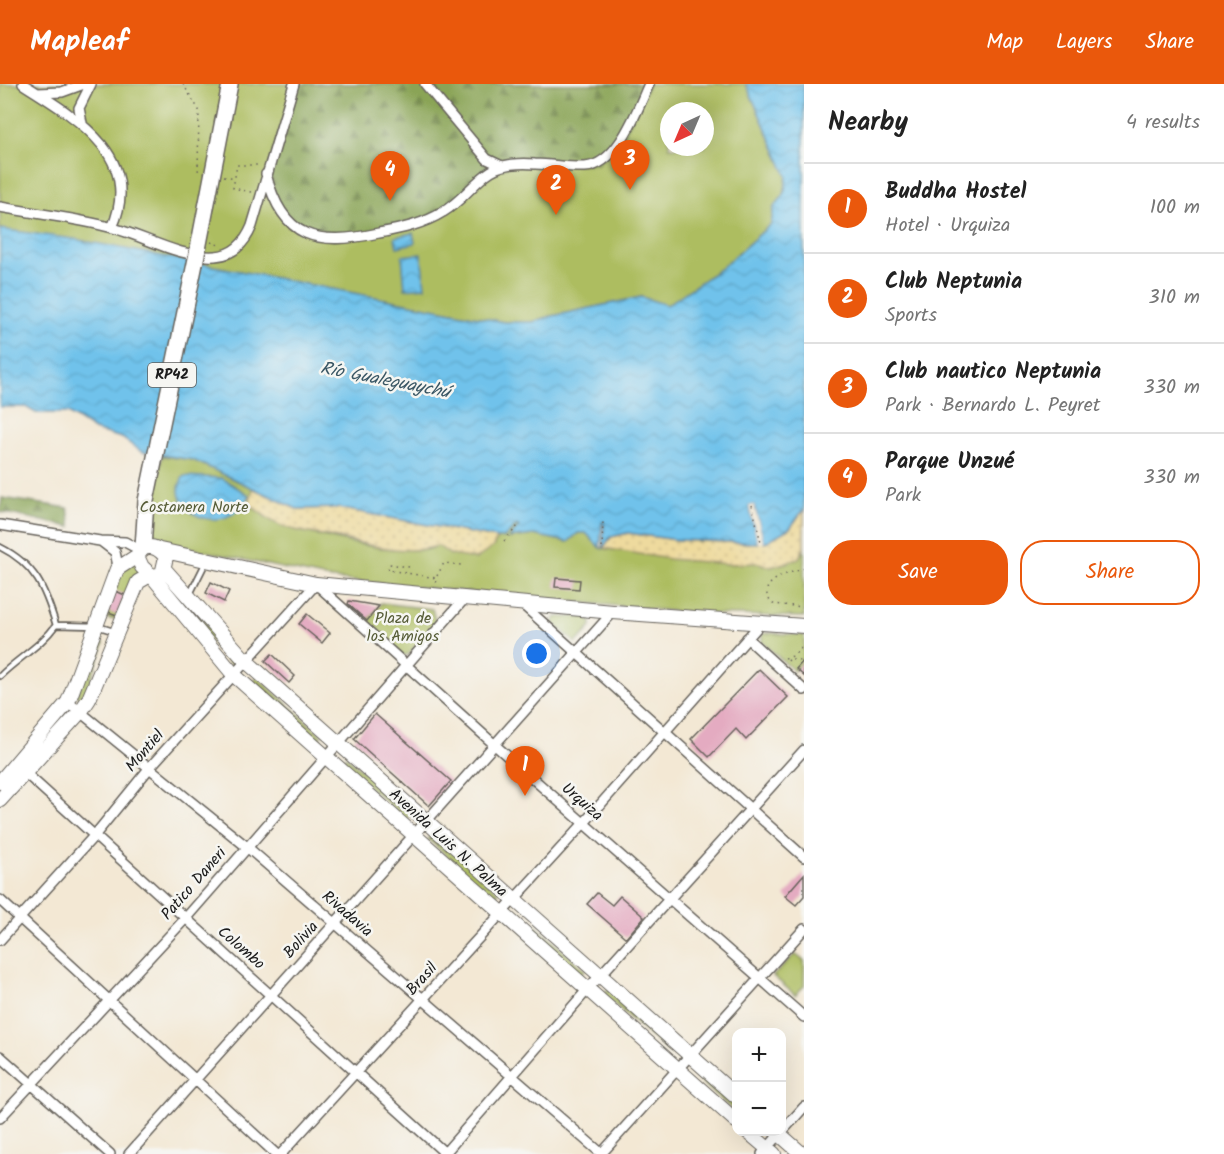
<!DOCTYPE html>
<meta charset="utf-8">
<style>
:root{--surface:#fff;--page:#f6f6f6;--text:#222;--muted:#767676;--line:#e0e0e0;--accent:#ea580c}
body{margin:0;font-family:Kalam,sans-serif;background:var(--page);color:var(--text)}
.controls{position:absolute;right:18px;bottom:18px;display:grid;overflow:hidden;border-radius:12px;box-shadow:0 6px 24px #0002}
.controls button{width:54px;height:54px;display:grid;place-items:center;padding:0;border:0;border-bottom:2px solid var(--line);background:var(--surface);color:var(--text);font:30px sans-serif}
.compass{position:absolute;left:660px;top:18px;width:54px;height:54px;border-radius:50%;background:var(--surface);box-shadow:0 6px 24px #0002;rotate:224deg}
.you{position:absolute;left:537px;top:570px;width:21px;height:21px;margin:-15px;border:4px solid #fff;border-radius:50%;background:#1a73e8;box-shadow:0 0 0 9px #1a73e833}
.badge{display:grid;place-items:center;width:39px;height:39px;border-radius:50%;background:var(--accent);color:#fff;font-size:20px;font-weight:700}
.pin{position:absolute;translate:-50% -50px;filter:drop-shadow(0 2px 3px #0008)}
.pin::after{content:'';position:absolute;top:32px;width:21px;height:18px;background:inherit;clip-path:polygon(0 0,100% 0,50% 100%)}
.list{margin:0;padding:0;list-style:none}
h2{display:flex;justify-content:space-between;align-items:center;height:78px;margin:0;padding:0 24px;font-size:26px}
h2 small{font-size:20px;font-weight:400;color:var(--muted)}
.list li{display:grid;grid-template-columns:39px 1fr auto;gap:18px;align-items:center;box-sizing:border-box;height:90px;padding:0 24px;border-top:2px solid var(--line)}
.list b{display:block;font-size:22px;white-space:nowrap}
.list p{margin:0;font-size:20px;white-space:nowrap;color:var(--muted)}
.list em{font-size:20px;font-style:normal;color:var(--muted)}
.actions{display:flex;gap:12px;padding:18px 24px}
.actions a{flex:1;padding:14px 0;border:2px solid var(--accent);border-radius:24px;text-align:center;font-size:21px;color:var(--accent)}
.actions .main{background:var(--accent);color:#fff}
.map{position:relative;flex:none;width:804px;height:1070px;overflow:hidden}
header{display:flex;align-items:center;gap:36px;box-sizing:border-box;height:84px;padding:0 30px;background:var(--accent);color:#fff}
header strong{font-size:28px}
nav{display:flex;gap:33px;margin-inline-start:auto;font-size:21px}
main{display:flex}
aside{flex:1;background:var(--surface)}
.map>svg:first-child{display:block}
</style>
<header>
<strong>Mapleaf</strong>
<nav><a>Map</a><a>Layers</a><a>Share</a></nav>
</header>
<main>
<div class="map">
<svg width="804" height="1070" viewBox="0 0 804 1070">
<defs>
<pattern id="forest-firs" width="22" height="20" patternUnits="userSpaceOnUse" patternTransform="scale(1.5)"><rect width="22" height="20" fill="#8aa456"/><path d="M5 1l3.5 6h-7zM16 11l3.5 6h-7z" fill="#708546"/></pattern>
<pattern id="sand-dots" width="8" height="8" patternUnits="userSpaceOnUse" patternTransform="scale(1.5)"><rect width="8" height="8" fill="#eeda9e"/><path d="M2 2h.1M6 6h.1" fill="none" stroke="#ccba88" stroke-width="1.8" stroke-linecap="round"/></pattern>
<pattern id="water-waves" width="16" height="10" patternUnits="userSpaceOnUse" patternTransform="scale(1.5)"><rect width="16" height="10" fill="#6fc2eb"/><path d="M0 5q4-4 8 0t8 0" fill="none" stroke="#60a6c9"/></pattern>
</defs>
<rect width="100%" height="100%" fill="#f6f6f2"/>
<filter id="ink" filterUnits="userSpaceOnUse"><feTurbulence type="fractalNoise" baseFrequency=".0167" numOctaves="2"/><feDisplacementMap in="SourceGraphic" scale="12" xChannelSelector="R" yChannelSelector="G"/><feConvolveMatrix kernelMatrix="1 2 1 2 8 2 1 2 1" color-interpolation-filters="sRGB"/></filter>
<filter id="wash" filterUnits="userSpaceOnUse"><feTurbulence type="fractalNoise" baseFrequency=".008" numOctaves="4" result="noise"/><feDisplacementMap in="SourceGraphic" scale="24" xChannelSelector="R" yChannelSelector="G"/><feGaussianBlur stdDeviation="1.35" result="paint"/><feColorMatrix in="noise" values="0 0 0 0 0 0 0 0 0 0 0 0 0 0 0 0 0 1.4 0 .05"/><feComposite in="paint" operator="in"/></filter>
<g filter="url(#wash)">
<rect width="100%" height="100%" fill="#f3e8d4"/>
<!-- green -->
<path fill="#adbd60" stroke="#646c3e" stroke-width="1.5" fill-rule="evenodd" d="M0,0h746l41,92 -3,19 -10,12 -3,17 -50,44 -54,37 -26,-8 -93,20 -15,5h-29l-338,-65 -166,-28zM669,27h36v36h-36z
M162,372l31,4 60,28 -4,17 35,22 68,16 29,5 45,2 13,-4 12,9 42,-8 4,-9h7l13,-13 2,2 -9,11 24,-3 34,7 10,-9h8l14,15 128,16 31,-1 12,4 27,-8 6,-10v68l-101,-3 -371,-35 -173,-38 -9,-13z
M135,477l7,12 -11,7 -15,39h-7l-5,-5 15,-42z
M168,493l70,84 -6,5 -70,-84z
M381,519l51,6 4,14 -28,32h-6l-36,-33z
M556,533h30l5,5v5l-15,16 -23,-20z
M765,549l39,2v25l-10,11 -32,-29v-7z
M97,557l7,2 -20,56 -8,-3z
M257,593l65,58 -5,6 -65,-58z
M346,672l65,58 -5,6 -65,-58z
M433,750l66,58 -6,5 -65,-58z
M520,828l65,58 -5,6 -65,-58z
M795,870l9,7v25l-9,9 -22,-19z
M608,905l65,58 -5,5 -65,-58z
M700,986l36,33v10l-42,-38z"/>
<!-- forest -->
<path fill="url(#forest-firs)" stroke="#536039" stroke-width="1.5" d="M294,0h355l-24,49 -27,31h-82l-26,7 -21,22 -56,32 -80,15 -46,-18 -21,-48z
M2,414l66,10 3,19 -71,-15z"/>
<!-- sand -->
<path fill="url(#sand-dots)" stroke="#857b5d" stroke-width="1.5" d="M253,404l44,21 41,-1 159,30 -4,9 -17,12 -25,-4 -13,-9c-33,10 -67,-1 -100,-8 -17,-4 -37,-5 -54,-11 -13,-4 -24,-15 -35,-23z
M754,421l9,37 27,-14 14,-19v40l-6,10 -27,8 -12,-4 -31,1 -59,-5 -66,-11 8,-11 17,-4 49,7 72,3z"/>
<!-- water -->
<path fill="url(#water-waves)" stroke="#466f84" stroke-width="1.5" d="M746,0h58v425l-14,19 -26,15 -10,-38 -5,1 9,37 -81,-3 -49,-7 -17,4 -8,11 1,-26h-2l-2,26 -14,-15h-8l-10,9 -34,-7 -25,3 10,-11 -2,-2 -13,13h-7l-159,-30 -41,1 -104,-49 -51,-8 -20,-14 -28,-8 -26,-17h-32l-10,-6h-26v-178l74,10 430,83h29l15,-5 93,-20 26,8 54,-37 50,-44 3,-17 10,-12 3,-19z
M413,149l2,10 -18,4 -2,-10z
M421,170l4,33 -20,2 -3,-33z
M184,392l38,2 27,17c-24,49 -88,14 -65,-19z"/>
<!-- pier -->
<path fill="#f3e8d4" d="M754,421l10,38h-6l-9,-37z"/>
<g id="blocks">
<!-- building -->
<path fill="#e4abc1" d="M556,494l24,2 -1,9 -24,-2z
M211,498l18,9 -5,11 -18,-9z
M113,506l12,5 -8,20 -12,-4z
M349,517l30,5 -12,15 -19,-17z
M307,530l23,19 -8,10 -23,-19z
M272,570l23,22 -6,7 -24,-22z
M804,576v16l-8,-7z
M759,585l29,28 -42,43 -10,-11 -27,28 -18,-18z
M375,630l76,67 -22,25 -75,-67z
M804,790v22l-8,9 -11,-9z
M597,809l15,12 8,-9 24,21 -18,21 -39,-34z"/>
</g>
</g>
<g filter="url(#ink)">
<use href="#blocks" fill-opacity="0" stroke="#67635c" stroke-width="1.5"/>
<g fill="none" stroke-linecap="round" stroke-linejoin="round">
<defs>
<path id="lane" d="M0,463c36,18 45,42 56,78 -15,21 -38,33 -56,51
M190,510l16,-32
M56,541l41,1 19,6"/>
<path id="street" d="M23,0c52,33 121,72 89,144
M425,0l62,75 15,7
M38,9l24,-1 22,-8
M82,39l-3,-15 12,-24
M266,90c17,66 51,72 113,59 22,-4 45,-9 64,-21 19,-11 32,-31 48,-41 13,-8 30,-8 44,-7 17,0 34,4 50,3 33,-2 52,-57 64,-83
M0,123c37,7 77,11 113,21 34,9 66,30 102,28 19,-1 30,-13 37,-30l42,-142
M0,441l100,16 25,1 15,8
M102,458l13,10 3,14
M522,520l282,253
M747,554l57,52
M68,618l179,145 355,307
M21,685l425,385
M0,816l276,254
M0,856l94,-104 57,-70 165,-182 180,162 308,271
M0,972l110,98
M0,1034l185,-199 280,-321
M129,1070l484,-542
M281,1070l303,-331 177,-200
M444,1070l144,-165 216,-239
M601,1070l203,-225
M762,1070l42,-47"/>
<path id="secondary" d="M160,466l156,34 297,28 191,14
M165,486l81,91 490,435
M152,492l10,-2 4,-17c-7,-8 -12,-12 -23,-9l-6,8 5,11 10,9 82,99 502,446
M0,698l68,-80 49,-133 20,-13
M0,716l81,-89 8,-12 49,-117 12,-7
M748,1048l26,22
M777,1048l25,22"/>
<path id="primary" d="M198,165l32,-165
M143,464l3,-47"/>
</defs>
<!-- lane casing -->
<use href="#lane" stroke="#67635c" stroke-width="8"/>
<!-- street casing -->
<use href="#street" stroke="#67635c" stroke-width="12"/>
<!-- secondary casing -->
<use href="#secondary" stroke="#67635c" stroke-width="16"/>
<!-- primary casing -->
<use href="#primary" stroke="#67635c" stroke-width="18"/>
<!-- path -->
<path stroke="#67635c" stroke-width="1.5" stroke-dasharray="1.5 4.5" stroke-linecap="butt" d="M183,0l16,26 -1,60 4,1
M224,92l11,2
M251,108l-18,-4 4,-23h23
M211,158l8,3
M752,421l9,38
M504,457l14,-15
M602,464l1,-27
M409,483l-20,-3 -1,6 48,8 -1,7
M804,485c-15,3 -52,14 -31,35l31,3
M437,492l7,-13 17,2
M785,574l8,-2 11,-11
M788,577l2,-3 12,4"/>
<!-- lane -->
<use href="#lane" stroke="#fff" stroke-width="4.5"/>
<!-- street -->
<use href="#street" stroke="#fff" stroke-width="9"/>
<!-- secondary -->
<use href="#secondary" stroke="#fff" stroke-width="14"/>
<!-- primary -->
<use href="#primary" stroke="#fff" stroke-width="15"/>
<defs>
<path id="primary-bridge" d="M146,417l52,-252"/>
</defs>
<!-- primary-bridge casing -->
<use href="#primary-bridge" stroke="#67635c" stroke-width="18" stroke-linecap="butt"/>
<!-- primary-bridge -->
<use href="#primary-bridge" stroke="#fff" stroke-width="15"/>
</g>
</g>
<g text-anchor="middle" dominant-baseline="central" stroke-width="5" stroke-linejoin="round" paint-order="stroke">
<!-- shield labels -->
<rect fill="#f6f6f2" stroke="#5d5d5c" stroke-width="1.5" x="148" y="279" width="48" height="24" rx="4.5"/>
<g font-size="15" font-weight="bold" fill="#1c1c1c">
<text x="172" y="291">RP42</text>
</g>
<!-- park labels -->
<g font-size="16" fill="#565c37" stroke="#f6f6f2">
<text x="194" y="423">Costanera Norte</text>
<text x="403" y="534">Plaza de<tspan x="403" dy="18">los Amigos</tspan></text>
</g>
<!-- street labels -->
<g font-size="16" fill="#1c1c1c" stroke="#f6f6f2">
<text transform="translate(145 667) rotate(-49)">Montiel</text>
<text transform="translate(582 718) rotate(41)">Urquiza</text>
<text transform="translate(448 759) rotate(42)">Avenida Luis N. Palma</text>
<text transform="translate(194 800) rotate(-49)">Patico Daneri</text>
<text transform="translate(347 830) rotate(41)">Rivadavia</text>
<text transform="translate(301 856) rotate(-48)">Bolivia</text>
<text transform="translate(241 864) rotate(41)">Colombo</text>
<text transform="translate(422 895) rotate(-48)">Brasil</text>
</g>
<!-- water labels -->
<g font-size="18" font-style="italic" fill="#395664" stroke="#f6f6f2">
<text transform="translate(385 297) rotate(11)">Río Gualeguaychú</text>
</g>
</g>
</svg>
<div class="controls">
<button>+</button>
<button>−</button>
</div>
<svg class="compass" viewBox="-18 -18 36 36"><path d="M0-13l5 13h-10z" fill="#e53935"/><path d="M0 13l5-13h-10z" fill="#767676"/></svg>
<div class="you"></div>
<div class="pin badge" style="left:525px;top:712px">1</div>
<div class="pin badge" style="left:556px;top:131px">2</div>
<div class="pin badge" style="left:630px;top:106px">3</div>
<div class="pin badge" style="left:390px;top:117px">4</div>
</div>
<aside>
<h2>Nearby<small>4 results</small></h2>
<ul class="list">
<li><span class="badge">1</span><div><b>Buddha Hostel</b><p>Hotel · Urquiza</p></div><em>100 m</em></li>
<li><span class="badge">2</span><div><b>Club Neptunia</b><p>Sports</p></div><em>310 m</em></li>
<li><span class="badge">3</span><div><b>Club nautico Neptunia</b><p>Park · Bernardo L. Peyret</p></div><em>330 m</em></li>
<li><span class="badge">4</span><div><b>Parque Unzué</b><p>Park</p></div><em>330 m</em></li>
</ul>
<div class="actions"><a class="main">Save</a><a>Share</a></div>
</aside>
</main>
